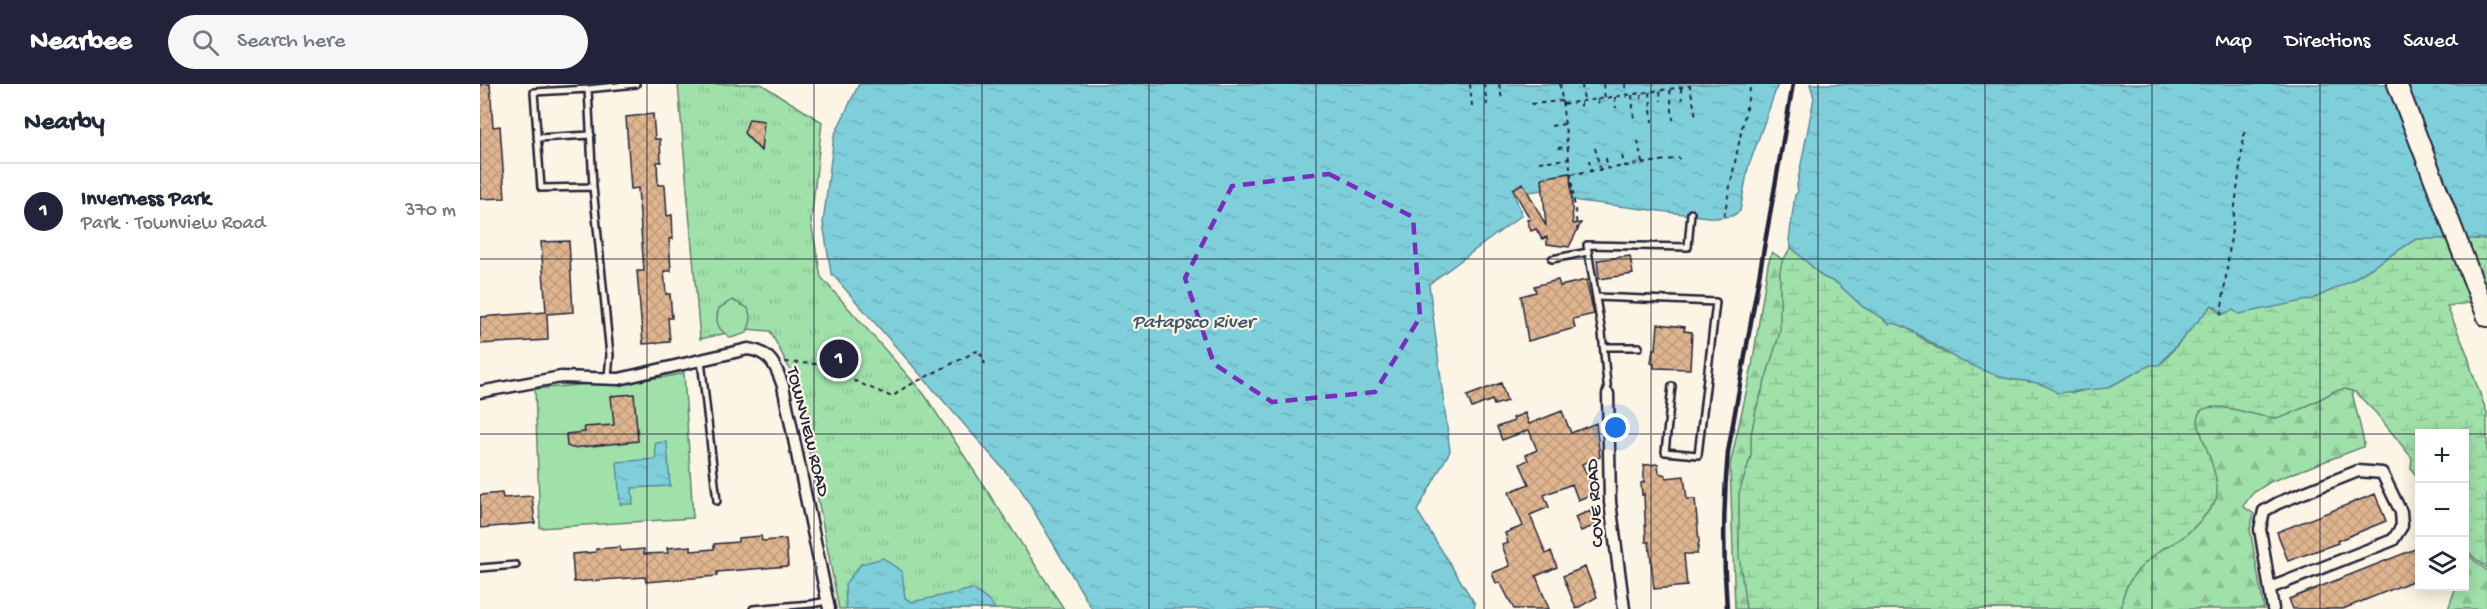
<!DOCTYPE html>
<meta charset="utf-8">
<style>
:root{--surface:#fff;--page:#f6f6f7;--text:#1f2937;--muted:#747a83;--line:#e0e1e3;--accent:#22223b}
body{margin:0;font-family:"Gochi Hand",sans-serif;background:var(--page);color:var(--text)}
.controls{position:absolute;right:18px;bottom:18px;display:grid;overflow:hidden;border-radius:0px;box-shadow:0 3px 15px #0003}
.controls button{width:54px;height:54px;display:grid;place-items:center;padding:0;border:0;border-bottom:2px solid var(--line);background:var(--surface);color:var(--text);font:30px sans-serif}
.you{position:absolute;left:1136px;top:344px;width:21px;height:21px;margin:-15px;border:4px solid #fff;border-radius:50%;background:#1a73e8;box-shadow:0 0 0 9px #1a73e833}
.badge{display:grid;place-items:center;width:39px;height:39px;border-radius:50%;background:var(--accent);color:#fff;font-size:20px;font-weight:700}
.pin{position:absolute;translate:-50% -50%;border:3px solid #fff;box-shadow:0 2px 6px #0006}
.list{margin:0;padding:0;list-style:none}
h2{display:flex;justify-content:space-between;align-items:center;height:78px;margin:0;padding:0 24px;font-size:26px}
h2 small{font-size:20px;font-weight:400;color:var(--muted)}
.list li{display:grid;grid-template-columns:39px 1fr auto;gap:18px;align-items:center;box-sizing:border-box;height:96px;padding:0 24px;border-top:2px solid var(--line)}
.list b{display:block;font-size:22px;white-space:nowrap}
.list p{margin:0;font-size:20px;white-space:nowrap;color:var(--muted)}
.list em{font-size:20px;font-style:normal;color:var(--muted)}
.icon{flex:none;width:33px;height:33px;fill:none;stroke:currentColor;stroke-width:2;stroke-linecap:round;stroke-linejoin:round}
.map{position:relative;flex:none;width:2007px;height:525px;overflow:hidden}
header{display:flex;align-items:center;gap:36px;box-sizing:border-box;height:84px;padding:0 30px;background:var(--accent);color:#fff}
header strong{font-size:28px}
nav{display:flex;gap:33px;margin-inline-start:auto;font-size:21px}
.search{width:420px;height:54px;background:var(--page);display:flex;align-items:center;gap:15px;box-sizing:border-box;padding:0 21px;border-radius:33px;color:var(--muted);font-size:22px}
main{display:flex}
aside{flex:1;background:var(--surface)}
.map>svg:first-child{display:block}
</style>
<header>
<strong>Nearbee</strong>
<div class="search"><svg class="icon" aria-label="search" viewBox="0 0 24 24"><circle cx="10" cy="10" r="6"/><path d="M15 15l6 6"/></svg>Search here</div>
<nav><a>Map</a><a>Directions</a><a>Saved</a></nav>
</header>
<main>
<aside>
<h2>Nearby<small></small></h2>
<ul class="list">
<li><span class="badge">1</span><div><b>Inverness Park</b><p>Park · Townview Road</p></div><em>370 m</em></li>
</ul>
</aside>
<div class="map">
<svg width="2007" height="525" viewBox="0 0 2007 525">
<defs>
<pattern id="grass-tufts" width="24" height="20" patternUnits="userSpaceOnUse" patternTransform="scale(1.5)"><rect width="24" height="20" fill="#a0e1aa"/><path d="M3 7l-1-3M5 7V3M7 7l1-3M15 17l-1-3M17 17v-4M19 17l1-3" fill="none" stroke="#8ac193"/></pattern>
<pattern id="forest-firs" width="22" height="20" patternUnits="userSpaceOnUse" patternTransform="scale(1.5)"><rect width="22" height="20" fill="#a0e1aa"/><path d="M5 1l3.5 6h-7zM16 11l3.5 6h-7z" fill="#8ac193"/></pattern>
<pattern id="wetland-marsh" width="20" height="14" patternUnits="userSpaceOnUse" patternTransform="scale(1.5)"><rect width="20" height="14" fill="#a0e1aa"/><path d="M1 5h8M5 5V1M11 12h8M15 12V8" fill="none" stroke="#8ac193"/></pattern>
<pattern id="water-ripples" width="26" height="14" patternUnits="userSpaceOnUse" patternTransform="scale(1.5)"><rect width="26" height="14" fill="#7fcfda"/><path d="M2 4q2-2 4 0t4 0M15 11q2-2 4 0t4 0" fill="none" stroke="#6db1bc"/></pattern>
<pattern id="building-cross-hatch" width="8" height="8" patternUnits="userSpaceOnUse" patternTransform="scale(1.5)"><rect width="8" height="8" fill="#deb58f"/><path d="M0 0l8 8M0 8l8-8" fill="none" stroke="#be9b7c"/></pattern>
</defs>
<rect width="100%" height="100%" fill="#fcf5e5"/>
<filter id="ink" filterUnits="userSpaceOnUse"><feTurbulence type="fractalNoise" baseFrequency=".0167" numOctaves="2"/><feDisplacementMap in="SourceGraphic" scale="12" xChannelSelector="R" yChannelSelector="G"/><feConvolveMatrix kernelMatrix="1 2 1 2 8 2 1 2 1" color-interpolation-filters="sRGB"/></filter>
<g filter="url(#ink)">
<!-- grass -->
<path fill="url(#grass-tufts)" stroke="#618272" stroke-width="1.5" d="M198,0h83l61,38 -11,100 10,55 103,117 140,215h-225l-44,-230 -25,-48 -25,-2 -45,10z"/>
<!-- forest -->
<path fill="url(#forest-firs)" stroke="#618272" stroke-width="1.5" d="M1292,168l170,119 388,-70 34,141 -1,5 -93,35 -17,11 -10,13 11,8 -4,15 14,80h-529l-5,-144 22,-99 16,-102z
M1985,468l22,19v38h-39l8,-22 8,-1z"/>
<!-- wetland -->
<path fill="url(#wetland-marsh)" stroke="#618272" stroke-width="1.5" d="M1955,154l52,1v61l-40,6 21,50 4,16 15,41v155l-22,-18 -1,-116h-44l-1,47 -8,-13 1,-10 -36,-45 -21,-21 -10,-3 -10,2c-11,6 -47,26 -57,27 -21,1 -57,-18 -76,-8 -17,9 27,68 12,93 -8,13 -20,25 -31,34 -7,6 -16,8 -23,14 -19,13 -40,35 -38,58h-376l-7,-54v-62l12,-37v-21l5,-25 24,-78v-61l2,-9 9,-15 32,30 14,6 26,24 20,11 2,4 11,1 9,4 38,25 62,26 33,5 35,10 26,-6 8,1 43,-23 13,-3 49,-58 9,11 12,-5 6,4 110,-32 67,-43z"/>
<!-- garden -->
<path fill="#a0e1aa" stroke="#618272" stroke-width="1.5" d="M252,216l16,8 3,12 -4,13 -16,5c-13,-9 -17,-15 -12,-30z
M204,289l9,145 -153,10 -5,-139 131,-12z"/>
<!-- water -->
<path fill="url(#water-ripples)" stroke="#5a8a9a" stroke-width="1.5" d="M379,0h919l-30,84 -8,43 -8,5 -16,2 -137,-17 -36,-11 -29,4 8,21 -93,69 21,167 -33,60 58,93 -1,5h-382l-72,-121 -189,-215 -8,-50 11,-87z
M1330,0h677v155h-71l-67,43 -36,17 -74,15 -6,-4 -12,5 -5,-8 -4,-2 -53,60h-9l-43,23 -50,5c-15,-13 -34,-11 -52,-15 -16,-4 -30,-12 -44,-17 -16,-7 -58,-42 -72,-37l-6,-6 -20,-11 -26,-24 -14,-6 -32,-30 -2,-7 6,-45 3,-3 -1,-7 17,-87z
M187,358l3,44 -38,2 1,16h-13l-3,-42 39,-3 -1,-16z
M403,474l19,14 3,26 7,4 61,-13 18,14 4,6h-149l-1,-25 16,-20z"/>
<!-- building -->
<path fill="url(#building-cross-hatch)" stroke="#22223b" stroke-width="1.5" d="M0,0h10l3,43 7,-1 5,72 -25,1z
M173,30l2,25h5l1,23h-4l1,23h7l2,31 5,-1 1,24h-4l2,32h-7l2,23h4l2,24h-4l2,24 -27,2 -6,-73h7l-6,-83 -7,1 -5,-72z
M269,35l15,2 -3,30 -17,-18z
M1090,89l3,51 8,-1 -12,24 -22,-3v-7l-5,2 -6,-10 -5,2 -4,-11 3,-1 -17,-30 10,-6 23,43 -4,-48z
M89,157l4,71 -26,2 1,26 -68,4v-27l66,-5 -5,-70z
M1150,172l3,18 -34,5 -2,-19z
M1078,196l2,6 26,-6 8,34 -21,5 2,9 -47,13 -7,-45 15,-4 -2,-6z
M1178,240l27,3 -1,4 8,1 -2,37 -36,-1v-4l-3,-1 2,-14h3z
M1021,299l6,18 -13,4 -2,-5 -20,8 -5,-12z
M154,310l4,47 -66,7 -5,-2 -1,-12 19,-2 -1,-5 30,-2 -3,-29z
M1082,327l9,22 25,-10 4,34 -18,7 13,29 -17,7 -6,-16 -28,11 5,12 -19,8 16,39 5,-3 6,16 -21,9 13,33h-35l-14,-27 -4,1 -4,-10 18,-7 -8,-21 6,-2 -3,-10 18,-7 -14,-34 20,-8 -9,-20 8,-4 -2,-5 11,-5 -8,-20 -27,10 -5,-13 17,-6 -1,-3 12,-5 4,11z
M1178,380l1,9 7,2v3l18,-2 3,23h8l4,42 -2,13h-13l3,32 -33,3 -5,-47h-3l-2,-48 -2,1 -1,-12 3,-1v-17z
M22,409l1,5 29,-2 3,27 -55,5v-33z
M1895,410l11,27 -49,20 1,2 -50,18 -11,-29z
M1110,427l6,14 -15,6 -6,-14z
M281,452l1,5 24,-2 2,27 -71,6v4l-71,6 -1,-5 -71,5 -2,-28 24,-2v-3l24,-2v4l24,-2v5l24,-1 -1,-5 24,-2v5l23,-2v-5l24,-2v-4z
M1940,463v31l-77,31h-50l-4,-10z
M1105,483l12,30 -21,12 -13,-33z"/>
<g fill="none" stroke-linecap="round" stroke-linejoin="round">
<defs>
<path id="service" d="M108,5l-54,3 7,96 52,-1
M57,54l54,-3
M1072,175l36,-7
M1117,213l119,5 -18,153 -33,-3 7,-66
M1124,263h35
M221,276l16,141
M128,293l2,-22 -17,-168 -5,-98 48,-5
M1128,310l-6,-61 -15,-88 101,2 3,-34
M0,484l36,-3
M273,525l58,-5 16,-3"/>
<path id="minor" d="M0,308l81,-15 58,2 129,-30c23,3 28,17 35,37l46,223
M1128,310l2,108 14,107
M1790,504l123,-48 9,-14 -1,-14 -19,-39 -24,-2 -80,32 -14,8 -4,18 13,80"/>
<path id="primary" d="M1917,0l90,233"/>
</defs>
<!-- service casing -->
<use href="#service" stroke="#22223b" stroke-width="10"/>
<!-- minor casing -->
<use href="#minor" stroke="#22223b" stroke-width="15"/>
<!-- primary casing -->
<use href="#primary" stroke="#22223b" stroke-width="22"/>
<!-- path -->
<path stroke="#22223b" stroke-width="2" stroke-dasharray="4.5 4.5" stroke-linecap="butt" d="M990,0l2,22
M1004,0l3,21
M1019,0l3,15
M1080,0l18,151
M1123,0l2,14
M1145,0l2,15
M1102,1l2,16
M1201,4l1,12
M1190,6l3,30
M1180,7l1,10
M1170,8l2,30
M1152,11l2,24
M1161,11l1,9
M1135,13l1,11
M1118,15l1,9
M1101,18v8
M1051,20l31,-3
M1083,20l127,-18 6,31
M1071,42l14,-2
M1158,57l4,22
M1078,64l10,-1
M1115,64l5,21
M1142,72l3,10
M1126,74l1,10
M1109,76l2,11
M1059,78l29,-3
M1091,90l109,-16
M1244,132l27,-132
M1741,231l24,-187
M305,278l30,2 77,33 12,-9 75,-38 6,14"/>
<!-- service -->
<use href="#service" stroke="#fcf5e5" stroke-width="5"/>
<!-- minor -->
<use href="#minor" stroke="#fcf5e5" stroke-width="10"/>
<!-- primary -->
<use href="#primary" stroke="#fcf5e5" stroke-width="18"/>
<!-- rail -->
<path stroke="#22223b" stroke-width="4.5" d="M1247,525c-4,-53 -4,-104 1,-157l65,-368"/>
</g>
</g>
<!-- marked area -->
<path fill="none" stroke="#7b2cbf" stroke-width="4.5" stroke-dasharray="12 8" stroke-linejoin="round" d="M849,90l84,43 7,100 -45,75 -103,10 -58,-38 -29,-86 47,-92z"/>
<!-- grid -->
<path fill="none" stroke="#22223b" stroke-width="1.5" stroke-opacity="0.55" d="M167,0v525M334,0v525M502,0v525M669,0v525M836,0v525M1004,0v525M1171,0v525M1338,0v525M1505,0v525M1672,0v525M1840,0v525M0,175h2007M0,350h1940M1984,350h23"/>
<g text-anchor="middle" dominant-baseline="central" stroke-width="4.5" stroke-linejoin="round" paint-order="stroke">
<!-- street labels -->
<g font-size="18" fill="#22223b" stroke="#fcf5e5">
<text transform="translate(327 348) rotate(76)">TOWNVIEW ROAD</text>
<text transform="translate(1116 419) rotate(-94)">COVE ROAD</text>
</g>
<!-- water labels -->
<g font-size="20" font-style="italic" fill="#3e566b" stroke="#fcf5e5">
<text x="713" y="239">Patapsco River</text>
</g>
</g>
</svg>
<div class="controls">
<button>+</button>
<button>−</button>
<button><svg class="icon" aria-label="layers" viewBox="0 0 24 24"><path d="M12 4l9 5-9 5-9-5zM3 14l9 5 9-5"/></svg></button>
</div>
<div class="you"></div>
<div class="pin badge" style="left:359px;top:275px">1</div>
</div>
</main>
